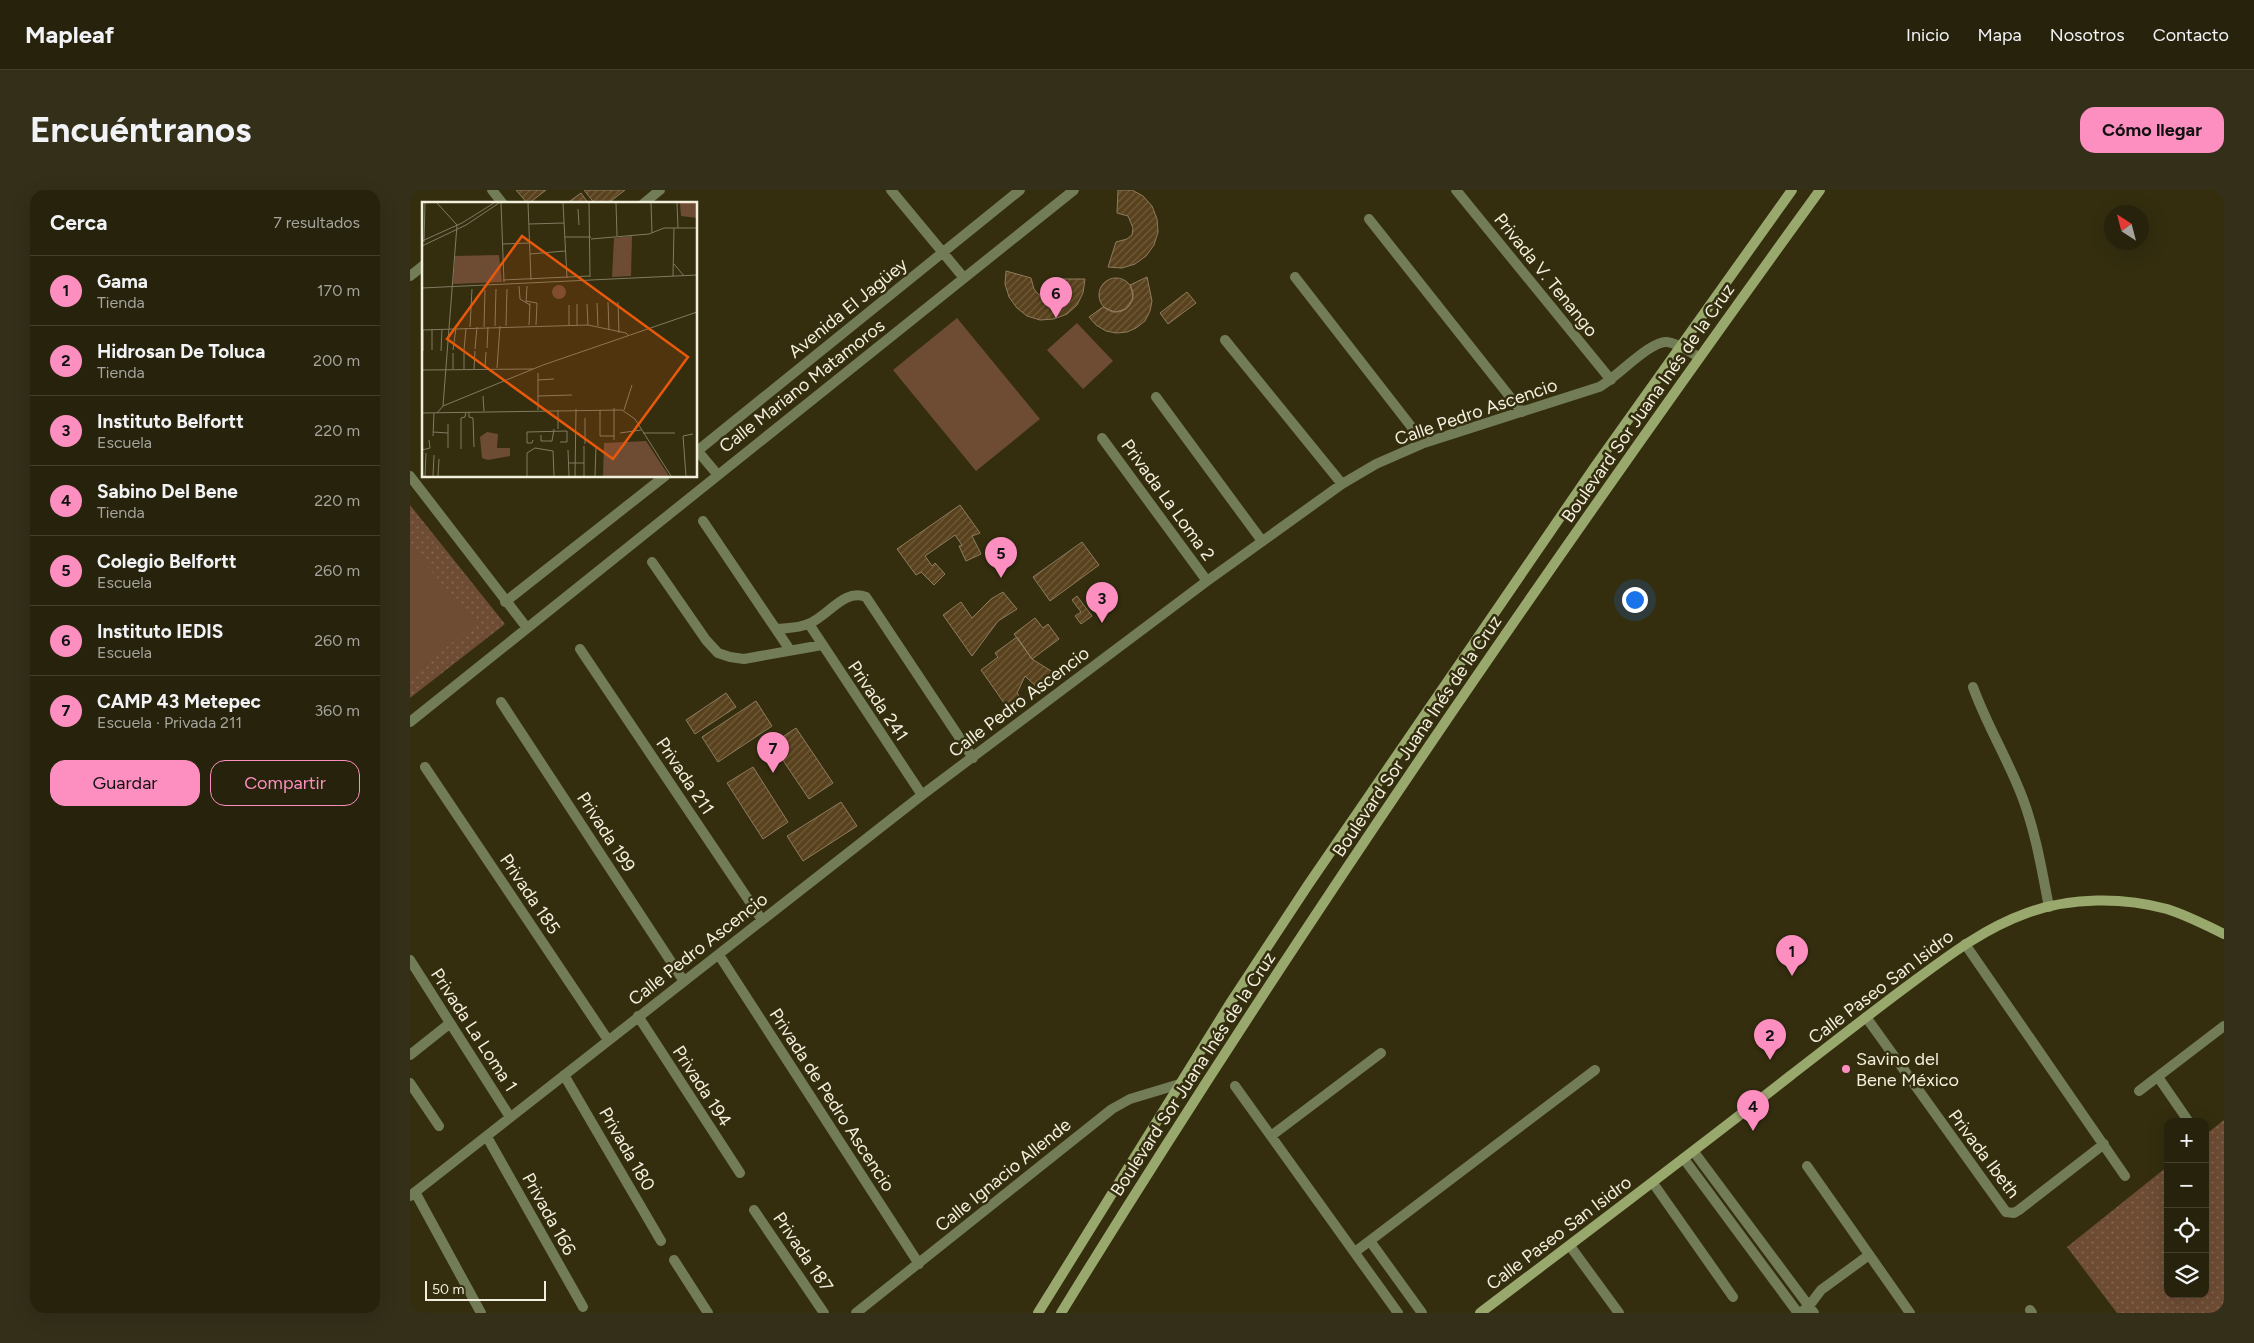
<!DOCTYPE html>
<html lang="es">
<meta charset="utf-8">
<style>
:root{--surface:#27220b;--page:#332f19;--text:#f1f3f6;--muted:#a4a49d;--line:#433f2c;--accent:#fd8ec0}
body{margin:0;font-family:Figtree,sans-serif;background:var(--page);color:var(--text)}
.controls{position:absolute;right:15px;bottom:15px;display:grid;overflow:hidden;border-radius:10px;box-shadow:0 5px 20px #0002}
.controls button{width:45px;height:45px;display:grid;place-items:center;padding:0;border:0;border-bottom:1px solid var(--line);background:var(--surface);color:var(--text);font:25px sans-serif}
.compass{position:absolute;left:1694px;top:15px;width:45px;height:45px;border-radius:50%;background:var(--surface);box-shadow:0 5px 20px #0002;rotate:324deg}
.scale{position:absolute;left:15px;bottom:12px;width:121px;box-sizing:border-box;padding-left:5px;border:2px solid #f2efdd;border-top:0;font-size:14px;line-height:18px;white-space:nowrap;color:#f2efdd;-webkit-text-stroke:4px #342e0f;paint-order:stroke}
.you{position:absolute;left:1224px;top:409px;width:18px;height:18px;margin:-12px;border:4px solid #fff;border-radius:50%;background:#1a73e8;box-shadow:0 0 0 8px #1a73e833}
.badge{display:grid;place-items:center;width:32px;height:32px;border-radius:50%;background:var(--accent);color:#111;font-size:16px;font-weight:700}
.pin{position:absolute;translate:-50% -41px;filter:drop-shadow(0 1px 2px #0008)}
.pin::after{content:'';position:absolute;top:26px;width:18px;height:15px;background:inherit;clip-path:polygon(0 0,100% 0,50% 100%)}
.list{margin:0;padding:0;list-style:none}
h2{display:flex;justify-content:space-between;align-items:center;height:65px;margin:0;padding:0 20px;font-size:21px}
h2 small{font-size:16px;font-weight:400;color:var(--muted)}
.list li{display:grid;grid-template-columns:32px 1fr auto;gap:15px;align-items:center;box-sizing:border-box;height:70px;padding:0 20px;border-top:1px solid var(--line)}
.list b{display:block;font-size:19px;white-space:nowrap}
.list p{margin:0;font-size:16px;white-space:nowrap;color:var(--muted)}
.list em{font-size:16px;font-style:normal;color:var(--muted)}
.actions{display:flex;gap:10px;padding:15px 20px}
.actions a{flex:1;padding:11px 0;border:1px solid var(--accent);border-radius:15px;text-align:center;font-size:18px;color:var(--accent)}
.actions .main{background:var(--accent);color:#111}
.icon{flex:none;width:28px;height:28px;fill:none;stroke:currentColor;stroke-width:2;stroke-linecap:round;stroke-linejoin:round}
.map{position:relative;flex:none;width:1814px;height:1123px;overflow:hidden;border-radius:15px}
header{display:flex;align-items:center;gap:30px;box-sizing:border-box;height:70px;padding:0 25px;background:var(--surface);border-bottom:1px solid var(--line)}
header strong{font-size:24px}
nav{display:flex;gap:28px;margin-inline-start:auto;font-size:18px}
.intro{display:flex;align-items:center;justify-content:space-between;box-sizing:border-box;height:120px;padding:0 30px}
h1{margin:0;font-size:35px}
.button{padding:12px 22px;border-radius:15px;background:var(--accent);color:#111;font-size:18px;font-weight:700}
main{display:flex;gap:30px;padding:0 30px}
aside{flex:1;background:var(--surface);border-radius:15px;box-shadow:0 5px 20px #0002}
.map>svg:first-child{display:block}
</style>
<header>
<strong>Mapleaf</strong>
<nav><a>Inicio</a><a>Mapa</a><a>Nosotros</a><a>Contacto</a></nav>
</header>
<div class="intro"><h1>Encuéntranos</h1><a class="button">Cómo llegar</a></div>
<main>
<aside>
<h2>Cerca<small>7 resultados</small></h2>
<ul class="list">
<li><span class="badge">1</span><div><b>Gama</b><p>Tienda</p></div><em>170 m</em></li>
<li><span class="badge">2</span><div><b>Hidrosan De Toluca</b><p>Tienda</p></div><em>200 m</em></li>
<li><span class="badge">3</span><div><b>Instituto Belfortt</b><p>Escuela</p></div><em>220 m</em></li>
<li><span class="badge">4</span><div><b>Sabino Del Bene</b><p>Tienda</p></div><em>220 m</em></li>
<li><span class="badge">5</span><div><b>Colegio Belfortt</b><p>Escuela</p></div><em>260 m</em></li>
<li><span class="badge">6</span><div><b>Instituto IEDIS</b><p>Escuela</p></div><em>260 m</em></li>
<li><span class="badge">7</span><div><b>CAMP 43 Metepec</b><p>Escuela · Privada 211</p></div><em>360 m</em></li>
</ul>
<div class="actions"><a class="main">Guardar</a><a>Compartir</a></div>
</aside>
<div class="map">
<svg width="1814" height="1123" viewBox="0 0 1814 1123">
<defs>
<pattern id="grass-dots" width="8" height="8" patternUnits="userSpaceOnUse" patternTransform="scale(1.25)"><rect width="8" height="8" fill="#6e4c34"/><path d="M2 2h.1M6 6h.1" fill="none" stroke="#836651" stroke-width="1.8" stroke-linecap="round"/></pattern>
<pattern id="building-hatch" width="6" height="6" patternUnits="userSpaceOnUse" patternTransform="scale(1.25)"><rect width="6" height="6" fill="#58411c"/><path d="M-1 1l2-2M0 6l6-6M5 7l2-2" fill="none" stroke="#705d3d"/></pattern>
</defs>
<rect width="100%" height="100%" fill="#342e0f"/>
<!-- grass -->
<path fill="url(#grass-dots)" d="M0,315l95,119 -95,74z
M1814,930v193h-107l-50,-66 101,-81v128h37v-159z"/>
<!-- garden -->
<path fill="#6e4c34" d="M547,128l83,101 -64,52 -83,-101z
M667,133l36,38 -30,28 -36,-39z
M0,355l65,79 -65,53z"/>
<!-- building -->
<path fill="url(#building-hatch)" stroke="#8f7c5f" d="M106,0h30l-18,14z
M174,0h41l-18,14h-12z
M708,0h14l11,6 9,10 5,13 1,13 -4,13 -8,11 -11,8 -13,4 -14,-1 8,-25 11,-3 5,-4 1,-7 -5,-12 -11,-3z
M171,3l8,11h-23z
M596,81l25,7 3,11 4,5 7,1 6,-1 6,-4 3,-11h25l-2,14 -6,12 -10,9 -13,5 -14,1 -13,-4 -10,-8 -8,-11 -4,-13z
M737,87l5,24 -2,10 -5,10 -9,7 -9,4 -11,1 -10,-2 -10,-6 -7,-8 14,-10 12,5 11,-3 6,-9 1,-5 -3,-10z
M689 105a17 17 0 1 1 34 0a17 17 0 1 1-34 0Z
M777,102l9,11 -28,21 -8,-11z
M550,315l20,28 -8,3 9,18 -15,7 -7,-15 3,-1 -7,-10 -30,21 7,10 3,-3 10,11 -11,11 -13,-13 -5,3 -19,-26z
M672,352l17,23 -49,36 -17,-24z
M593,402l14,17 -19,12 -26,35 -29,-41 18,-13 11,16 19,-19z
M667,406l15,20 -11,8 -6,-8 6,-4 -9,-12z
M625,428l8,10 5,-4 11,15 -27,20 -18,-25z
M607,447l15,22 24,15 -15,17 -16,-15 -8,17 5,7 -13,10 -28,-40 17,-13 -3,-4z
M316,503l10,14 -41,27 -9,-14z
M346,511l16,25 -54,36 -16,-25z
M386,538l37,55 -24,16 -37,-55z
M343,577l35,55 -25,17 -36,-56z
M431,612l16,24 -54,35 -16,-25z"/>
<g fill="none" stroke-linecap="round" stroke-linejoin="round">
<!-- minor -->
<path stroke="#727c57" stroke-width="10" d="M82,0l11,14
M481,0l73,88
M1046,0l155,190
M233,14l17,-14
M959,29l153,193
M0,86l14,-11
M885,87l129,166
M815,150l117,144
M746,207l106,144
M692,248l105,143
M286,259l21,25
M286,262l324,-262
M0,286l117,152
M293,331l87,129
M242,372l54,78 12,13 12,4 14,2 78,-14
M95,412l160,-126
M399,434l113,171
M367,439c10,-1 22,-1 31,-5 20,-7 35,-36 58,-27l107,161
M170,459l182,271
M1563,497c14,39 36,74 50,112 13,35 19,72 26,108
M91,512l182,278
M0,532l664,-532
M15,577l183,273
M1555,754l160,232
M309,765l200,309
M0,770l100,157
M228,826l102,157
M1456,827l140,195 8,1 5,-3 85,-66
M0,865l39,-31
M154,885l97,166
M1748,887l31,45
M0,893l29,43
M825,896l163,227
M1729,901l85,-65
M861,946l110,-83
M77,947l96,170
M1284,962l120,161
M1274,969l114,154
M1397,976l103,147
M1243,993l80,114
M5,1002l66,121
M0,1006l512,-401 285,-214 135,-97 34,-20 48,-21 175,-56c17,-9 52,-47 68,-45 11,1 22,10 32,15
M344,1020l70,103
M960,1051l52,72
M1160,1056l49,67
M945,1062l240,-182
M264,1070l34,53
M1394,1120l5,-4 12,-16 48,-35
M1620,1120l2,3
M446,1123l256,-204 18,-10 53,-16"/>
<!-- secondary -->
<path stroke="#99a86d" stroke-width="10" d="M628,1123l193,-311 77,-117 288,-420 196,-275
M651,1123c237,-385 494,-757 759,-1123
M1070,1123c104,-79 208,-157 310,-237 39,-30 77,-60 116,-89 38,-28 76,-58 121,-74 43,-16 96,-16 140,-4 19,6 39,16 57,25"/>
</g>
<!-- markers -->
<circle fill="#fd8ec0" stroke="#342e0f" stroke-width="2" cx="1436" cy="879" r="5"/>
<g text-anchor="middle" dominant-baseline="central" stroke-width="5" stroke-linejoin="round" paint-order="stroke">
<!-- street labels -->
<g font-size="18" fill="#f2efdd" stroke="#342e0f">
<text transform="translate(1136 85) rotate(51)">Privada V. Tenango</text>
<text transform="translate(438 118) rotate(-39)">Avenida El Jagüey</text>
<text transform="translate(392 196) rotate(-38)">Calle Mariano Matamoros</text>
<text transform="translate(1238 213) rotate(-55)">Boulevard Sor Juana Inés de la Cruz</text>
<text transform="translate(1066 222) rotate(-19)">Calle Pedro Ascencio</text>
<text transform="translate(758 310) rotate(54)">Privada La Loma 2</text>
<text transform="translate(468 511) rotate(56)">Privada 241</text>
<text transform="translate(609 512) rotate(-37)">Calle Pedro Ascencio</text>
<text transform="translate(1007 546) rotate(-56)">Boulevard Sor Juana Inés de la Cruz</text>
<text transform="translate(275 586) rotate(56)">Privada 211</text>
<text transform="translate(196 642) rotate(57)">Privada 199</text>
<text transform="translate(120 704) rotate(56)">Privada 185</text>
<text transform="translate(288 759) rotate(-38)">Calle Pedro Ascencio</text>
<text transform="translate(1471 797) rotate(-37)">Calle Paseo San Isidro</text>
<text transform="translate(64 840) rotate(57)">Privada La Loma 1</text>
<text transform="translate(783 884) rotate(-57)">Boulevard Sor Juana Inés de la Cruz</text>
<text transform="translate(292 896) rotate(57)">Privada 194</text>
<text transform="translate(422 910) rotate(57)">Privada de Pedro Ascencio</text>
<text transform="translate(217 959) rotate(60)">Privada 180</text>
<text transform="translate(1574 964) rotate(53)">Privada Ibeth</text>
<text transform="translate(593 985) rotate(-39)">Calle Ignacio Allende</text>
<text transform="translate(139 1024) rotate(61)">Privada 166</text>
<text transform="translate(1149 1043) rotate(-37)">Calle Paseo San Isidro</text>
<text transform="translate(393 1062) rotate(56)">Privada 187</text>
</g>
<!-- poi labels -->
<g font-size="18" fill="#f2efdd" stroke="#342e0f" text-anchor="start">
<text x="1446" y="869">Savino del<tspan x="1446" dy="21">Bene México</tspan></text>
</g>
</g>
<!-- overview -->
<g transform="translate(12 12)">
<rect width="275" height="275" fill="#342e0f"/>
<path d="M258,1h17v15l-16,-2zM210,34l-1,40 -19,1 2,-39zM77,53l3,27 -49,2 2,-28zM224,239l23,35h-66l1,-33z" fill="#6e4c34"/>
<path d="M76,55l1,23 -13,1 -2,-23zM130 90a7 7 0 1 1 14 0a7 7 0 1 1-14 0ZM65,230l11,2 -1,14h13v8l-22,4 -6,-2 -2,-21z" fill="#6e4c34"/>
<path fill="none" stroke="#807b61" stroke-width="1" d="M15,1l20,22M79,1l3,79M106,1l3,77M141,1l4,75M167,1l1,74M194,1l1,33M229,1l1,30M255,1l1,25M156,7l1,16M107,22l35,-1M143,35h26M169,37l58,-5 15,-6h33M0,39l40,-18 32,-20M2,40l1,-39M81,42l27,-1M0,44l44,-21 33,-22M108,52l35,-3M252,62l10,12M251,74l1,-48M81,78l87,-4M97,84l1,13 10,6M0,86l275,-13M104,99l11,2 -1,22M186,100l1,28M196,100l1,31M104,101l1,-17M175,101l1,23M155,102v21M165,102l1,21M147,103v20M107,123l1,-22M73,124l1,-37M84,124l1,-37M48,125l2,-38M62,125l1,-37M0,128l166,-5 38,8 3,3M65,146l1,-21M53,147l2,-22M10,148v-21M31,148l3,-22M42,148l2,-22M1,149v-21M19,149l1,-22M63,166l1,-16M75,166l3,-42M31,167v-16M42,167v-16M52,167l1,-18M0,168l111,-1M116,178l16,-1M61,194l1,15M116,194l34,-1M21,204l14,-181M116,208v-37M178,208v26h14M202,208l8,-25M47,210v5l4,1 1,29M0,211l200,-3 13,9 36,57M15,211l6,-7 100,-41 154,-53M136,227v-19M11,230l15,1M198,231l21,-3M221,231h32M119,233v6h11l2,-12M11,234l1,-23M111,238l-1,3h-5v-11l40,-1v11h-7M192,238v-32M163,242v-26M26,246v-24M39,247v-31l4,-1 1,-5M0,248l8,-2 -1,-8M146,248l1,26M146,261h16M3,274l1,-23M11,274l1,-21M16,274l1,-17M105,274v-23l8,-5 18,3 1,25M153,274l1,-67M162,274v-30M173,274l1,-30M264,274l-3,-40 10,-2"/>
<path fill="#e8590c" fill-opacity="0.15" stroke="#e8590c" stroke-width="2.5" d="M100,34l166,121 -75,102 -166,-120z"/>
<rect width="275" height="275" fill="none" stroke="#f2efdd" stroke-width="2.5"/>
</g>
</svg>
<div class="controls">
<button>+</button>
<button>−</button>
<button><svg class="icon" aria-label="locate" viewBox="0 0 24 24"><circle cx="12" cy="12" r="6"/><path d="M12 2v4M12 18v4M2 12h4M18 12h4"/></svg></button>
<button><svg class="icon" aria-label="layers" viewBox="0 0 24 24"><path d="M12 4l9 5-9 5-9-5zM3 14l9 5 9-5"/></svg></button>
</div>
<svg class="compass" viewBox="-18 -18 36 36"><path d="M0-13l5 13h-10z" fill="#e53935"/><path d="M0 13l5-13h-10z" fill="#a4a49d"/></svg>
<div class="scale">50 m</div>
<div class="you"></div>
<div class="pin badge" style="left:1382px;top:786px">1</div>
<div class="pin badge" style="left:1360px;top:870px">2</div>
<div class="pin badge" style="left:692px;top:433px">3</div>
<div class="pin badge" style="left:1343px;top:941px">4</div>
<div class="pin badge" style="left:591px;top:388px">5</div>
<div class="pin badge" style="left:646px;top:128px">6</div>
<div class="pin badge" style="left:363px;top:583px">7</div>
</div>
</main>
